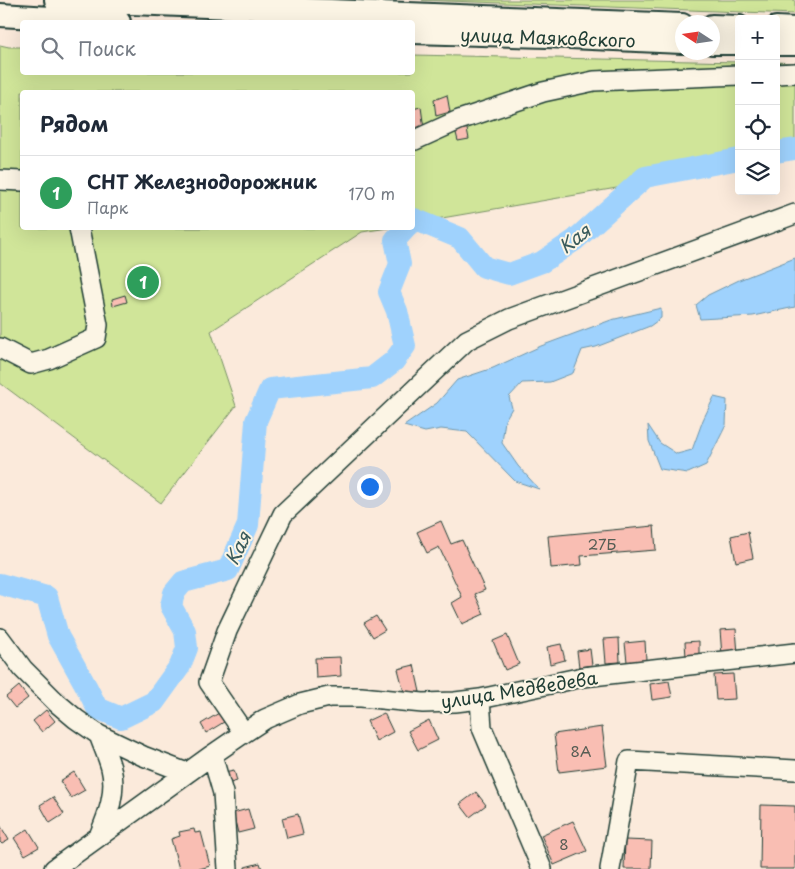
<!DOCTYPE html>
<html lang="ru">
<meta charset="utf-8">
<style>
:root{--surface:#fff;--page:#f2f2f3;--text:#1f2937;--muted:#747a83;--line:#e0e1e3;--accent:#111827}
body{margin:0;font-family:"Playpen Sans",sans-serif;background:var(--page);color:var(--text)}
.controls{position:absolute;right:15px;top:15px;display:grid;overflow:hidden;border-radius:5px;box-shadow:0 5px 20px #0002}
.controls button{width:45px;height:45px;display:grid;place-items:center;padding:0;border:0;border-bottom:1px solid var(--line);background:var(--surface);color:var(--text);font:25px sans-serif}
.compass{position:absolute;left:675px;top:15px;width:45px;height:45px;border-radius:50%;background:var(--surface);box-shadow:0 5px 20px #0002;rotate:282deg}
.you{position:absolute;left:369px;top:486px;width:18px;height:18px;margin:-12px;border:4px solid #fff;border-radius:50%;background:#1a73e8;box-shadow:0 0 0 8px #1a73e833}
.badge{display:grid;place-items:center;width:32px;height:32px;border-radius:50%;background:var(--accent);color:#fff;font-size:16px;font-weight:700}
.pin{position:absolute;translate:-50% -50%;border:2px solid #fff;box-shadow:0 1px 5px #0006}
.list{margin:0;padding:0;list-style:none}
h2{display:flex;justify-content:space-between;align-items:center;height:65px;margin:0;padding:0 20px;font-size:21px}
h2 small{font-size:16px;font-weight:400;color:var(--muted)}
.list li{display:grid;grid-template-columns:32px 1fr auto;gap:15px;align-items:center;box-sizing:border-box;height:75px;padding:0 20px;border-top:1px solid var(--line)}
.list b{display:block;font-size:19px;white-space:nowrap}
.list p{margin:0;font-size:16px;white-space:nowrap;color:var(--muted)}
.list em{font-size:16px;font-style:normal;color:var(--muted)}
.icon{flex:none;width:28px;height:28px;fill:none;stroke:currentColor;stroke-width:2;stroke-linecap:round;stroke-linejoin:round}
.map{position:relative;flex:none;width:795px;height:869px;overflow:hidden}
.search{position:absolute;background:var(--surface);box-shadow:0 5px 20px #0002;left:20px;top:20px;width:395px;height:55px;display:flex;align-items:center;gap:12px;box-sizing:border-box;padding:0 18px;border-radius:5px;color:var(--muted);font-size:19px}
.panel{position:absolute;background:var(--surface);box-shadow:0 5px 20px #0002;left:20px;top:90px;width:395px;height:140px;border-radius:5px}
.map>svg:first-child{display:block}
</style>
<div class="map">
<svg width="795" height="869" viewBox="0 0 795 869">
<rect width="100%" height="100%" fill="#fbeadb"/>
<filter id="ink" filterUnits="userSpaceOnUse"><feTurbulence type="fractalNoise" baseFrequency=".02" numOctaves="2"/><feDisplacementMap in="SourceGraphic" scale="10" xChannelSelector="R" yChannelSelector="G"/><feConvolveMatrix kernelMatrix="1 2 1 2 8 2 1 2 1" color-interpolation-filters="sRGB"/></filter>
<g filter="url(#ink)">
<!-- green -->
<path fill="#d0e599" stroke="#789166" d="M422,0h373v14z
M0,45l9,2h13v25h390l1,-17 326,7v105l-326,56 -1,-131h-390v136h366l-26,4 -151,99 25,75 -75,97 -161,-120z
M776,62l19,1v94l-19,3z"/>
<!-- water -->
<path fill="#9fd2fd" stroke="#6c96ad" d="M795,258v49l-42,9 -53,3 -4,-14 12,-10 31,-15z
M661,308v10l-11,8 -54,21 -14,3 -9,23 -23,9 -28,1 -13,14 3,11 -7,12 -3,23 16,23 21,23 -24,-8 -48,-49 -26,-3 -16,3 -21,-6 33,-23 20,-23 36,-12 48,-22 70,-26z
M714,397l13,3 -1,25 -20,40 -18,8 -28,-4 -11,-28 -1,-16 12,18 17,11 15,-4 11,-30z"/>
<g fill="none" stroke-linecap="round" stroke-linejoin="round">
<!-- river -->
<path stroke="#9fd2fd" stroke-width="22" d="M776,152l19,-3
M412,221l2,-2 46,19 24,29 25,7 33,-12 33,-22 70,-63 94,-18
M0,584l47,13 11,39 28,50 11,22 24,10 33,-16 26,-36 7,-18 -2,-17 -14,-25 3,-13 9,-11 45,-12 20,-45 8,-104 14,-32 102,-11 22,-17 11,-15 -8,-35 -8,-19 11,-28 -5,-24 11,-12"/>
</g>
<!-- building -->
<path fill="#f9beb3" stroke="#1f3d34" d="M447,95l3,17 -14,4 -2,-16z
M421,107l3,22 -11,3 -1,-23z
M466,124l3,15 -11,2 -3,-12z
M125,295l2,7 -14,4 -1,-7z
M441,521l10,23 11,-4 23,50 -10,4 9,20 -22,10 -10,-21 10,-6 -23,-50 -12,6 -10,-21z
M654,526l2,24 -75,6 1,9 -31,3 -3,-32z
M748,532l5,26 -17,4 -5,-26z
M376,616l9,14 -12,7 -9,-14z
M736,629l2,25 -16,2 -2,-26z
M507,635l12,29 -14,6 -12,-29z
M619,638l1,24 -14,1 -2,-24z
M645,641l1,19 -19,2 -2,-19z
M699,641v16h-13l-1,-15z
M561,644l4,16 -15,4 -3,-17z
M590,649l2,16 -13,2 -2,-16z
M340,657l1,19 -25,2 -1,-20z
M414,665l6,27 -15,4 -7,-27z
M733,674l2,25 -19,1 -2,-25z
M669,681l3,16 -20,3 -2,-16z
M19,686l9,12 -13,10 -9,-11z
M46,710l9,11 -13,11 -9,-11z
M219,713l5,9 -18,11 -5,-9z
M384,713l9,19 -17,9 -9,-20z
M429,720l9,20 -20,10 -10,-19z
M602,727l5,39 -48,6 -5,-38z
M234,770l3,11 -10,3 -3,-12z
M74,772l11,18 -14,8 -11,-17z
M476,792l10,13 -16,12 -10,-13z
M53,797l11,17 -14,9 -10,-18z
M761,805l34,1v63h-35z
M248,809l6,20 -16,4 -5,-20z
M298,814l5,20 -16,4 -5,-20z
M573,821l14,30 -33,14 -13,-30z
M0,825l9,15 -7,4 -2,-2z
M28,829l11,18 -14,8 -11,-17z
M194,829l1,4 6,-1 9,34 -11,3h-20l-8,-30 9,-3 -1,-4z
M625,840l27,1 -1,28h-27z
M260,863l2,6h-17v-2z"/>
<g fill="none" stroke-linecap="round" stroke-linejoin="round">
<defs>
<path id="minor" d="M776,74l19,-1
M412,140h3l44,-20 84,-28 51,-11 145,-6
M0,180l22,1
M0,348l31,16 18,-5 47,-21 2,-13 -19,-97
M0,638l23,31 34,34 19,16 23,16 44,21 44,17
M480,699l2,29 60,141
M244,733l-35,-51 18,-51 56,-117 184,-174 42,-21 286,-105
M212,755l11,38 5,76
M99,836c9,-21 18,-44 12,-68 -3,-11 -8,-22 -12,-33
M54,869l158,-114 32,-22 21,-14 35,-15 29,-7h32l62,6 32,-1 25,-3 103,-22 212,-24
M610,869l19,-108 166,9"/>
<path id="major" d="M56,0l626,25
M0,15l119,7
M712,26l27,1
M776,28l19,1
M412,32l135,4 135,6
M712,43h27
M776,44h19"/>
</defs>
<!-- minor casing -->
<use href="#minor" stroke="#1f3d34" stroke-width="22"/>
<!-- major casing -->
<use href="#major" stroke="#1f3d34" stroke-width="26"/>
<!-- minor -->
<use href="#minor" stroke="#fcf5e5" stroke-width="19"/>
<!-- major -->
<use href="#major" stroke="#fcf5e5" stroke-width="22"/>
</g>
</g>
<g text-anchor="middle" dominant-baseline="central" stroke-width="4" stroke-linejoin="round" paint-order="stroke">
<!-- number labels -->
<g font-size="15" fill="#565d54">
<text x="602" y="543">27Б</text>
<text x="581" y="750">8А</text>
<text x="564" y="843">8</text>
</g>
<!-- street labels -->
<g font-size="18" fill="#1f3d34" stroke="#fcf5e5">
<text transform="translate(548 37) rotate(2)">улица Маяковского</text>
<text transform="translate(519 689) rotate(-9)">улица Медведева</text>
</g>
<!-- water labels -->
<g font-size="19" font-style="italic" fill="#395b5c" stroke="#fcf5e5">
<text transform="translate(574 238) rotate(-38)">Кая</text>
<text transform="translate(237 548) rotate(-64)">Кая</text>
</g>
</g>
</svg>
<div class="controls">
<button>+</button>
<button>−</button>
<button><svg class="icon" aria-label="locate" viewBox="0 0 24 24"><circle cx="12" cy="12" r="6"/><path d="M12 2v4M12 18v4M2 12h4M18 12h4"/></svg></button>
<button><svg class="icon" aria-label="layers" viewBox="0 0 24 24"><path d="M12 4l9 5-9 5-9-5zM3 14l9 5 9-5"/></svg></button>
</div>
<svg class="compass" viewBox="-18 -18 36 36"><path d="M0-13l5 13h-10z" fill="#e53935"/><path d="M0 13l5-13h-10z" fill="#747a83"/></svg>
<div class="you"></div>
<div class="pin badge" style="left:143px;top:282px;background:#2e9e5b">1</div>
<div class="search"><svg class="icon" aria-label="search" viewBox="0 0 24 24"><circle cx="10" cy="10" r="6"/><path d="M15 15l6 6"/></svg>Поиск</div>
<section class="panel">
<h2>Рядом<small></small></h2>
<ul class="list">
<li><span class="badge" style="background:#2e9e5b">1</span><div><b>СНТ Железнодорожник</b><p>Парк</p></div><em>170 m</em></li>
</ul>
</section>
</div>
